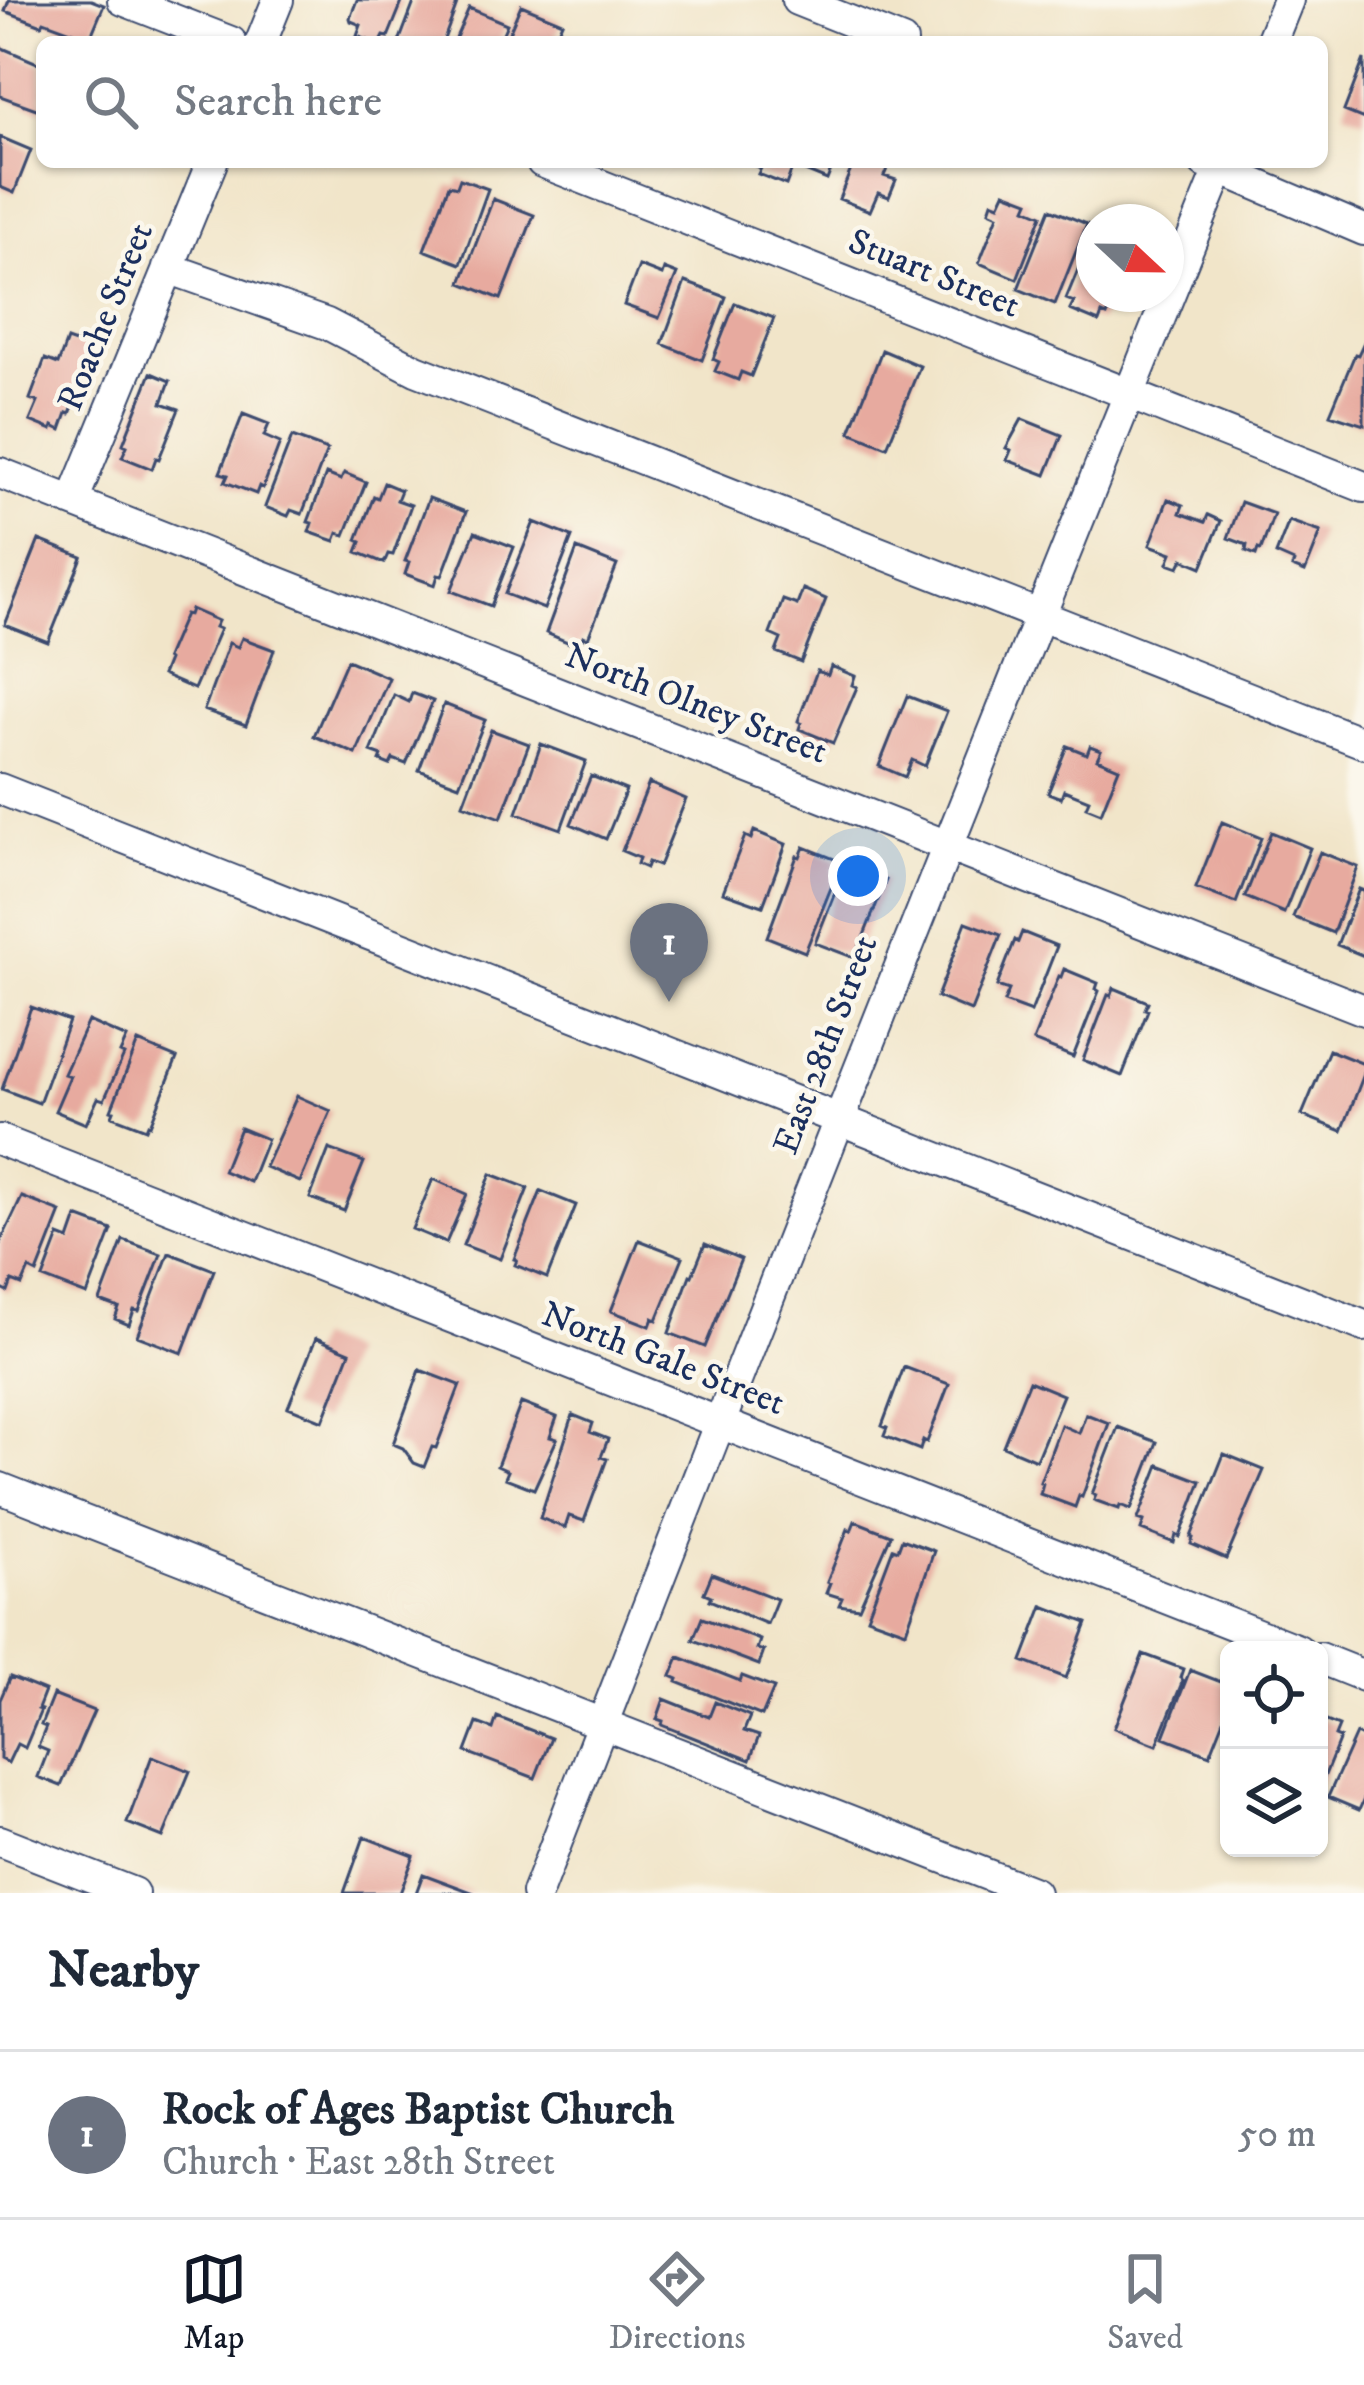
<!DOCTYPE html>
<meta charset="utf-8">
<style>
:root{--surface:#fff;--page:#f2f2f3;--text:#1f2937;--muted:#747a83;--line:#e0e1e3;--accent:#111827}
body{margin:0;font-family:"IM FELL DW Pica",serif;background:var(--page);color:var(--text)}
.controls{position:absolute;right:36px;bottom:36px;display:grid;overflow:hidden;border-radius:18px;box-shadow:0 3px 9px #0004}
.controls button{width:108px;height:108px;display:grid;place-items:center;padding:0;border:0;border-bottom:3px solid var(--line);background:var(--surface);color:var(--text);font:60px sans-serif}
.compass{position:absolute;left:1076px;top:204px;width:108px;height:108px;border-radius:50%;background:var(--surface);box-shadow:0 3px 9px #0004;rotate:112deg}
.you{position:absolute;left:858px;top:876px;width:42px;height:42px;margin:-30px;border:9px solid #fff;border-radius:50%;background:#1a73e8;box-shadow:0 0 0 18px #1a73e833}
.badge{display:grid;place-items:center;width:78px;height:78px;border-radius:50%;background:var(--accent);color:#fff;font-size:39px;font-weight:700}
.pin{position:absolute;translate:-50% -99px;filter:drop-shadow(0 3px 6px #0008)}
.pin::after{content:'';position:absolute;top:63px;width:42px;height:36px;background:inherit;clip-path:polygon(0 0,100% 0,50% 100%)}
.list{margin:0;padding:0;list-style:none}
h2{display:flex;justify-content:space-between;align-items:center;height:156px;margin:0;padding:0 48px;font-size:51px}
h2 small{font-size:39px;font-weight:400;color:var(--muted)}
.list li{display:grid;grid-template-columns:78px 1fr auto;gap:36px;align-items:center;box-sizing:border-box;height:168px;padding:0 48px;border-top:3px solid var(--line)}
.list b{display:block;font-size:45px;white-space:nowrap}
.list p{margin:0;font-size:39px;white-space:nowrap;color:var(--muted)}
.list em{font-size:39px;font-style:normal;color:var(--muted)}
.icon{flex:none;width:66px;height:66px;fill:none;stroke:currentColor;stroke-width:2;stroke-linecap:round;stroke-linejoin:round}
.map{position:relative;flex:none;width:1364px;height:1893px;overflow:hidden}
.search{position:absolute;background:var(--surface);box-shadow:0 3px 9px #0004;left:36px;right:36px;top:36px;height:132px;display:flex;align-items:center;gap:30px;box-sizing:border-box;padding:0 42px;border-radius:18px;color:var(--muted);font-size:45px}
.sheet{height:324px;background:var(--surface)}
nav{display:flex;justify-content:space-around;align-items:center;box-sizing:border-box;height:168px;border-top:3px solid var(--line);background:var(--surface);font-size:33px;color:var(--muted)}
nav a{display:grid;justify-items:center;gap:6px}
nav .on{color:var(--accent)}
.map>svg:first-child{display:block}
</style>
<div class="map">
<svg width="1364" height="1893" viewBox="0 0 1364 1893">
<rect width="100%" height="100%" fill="#fbf7ec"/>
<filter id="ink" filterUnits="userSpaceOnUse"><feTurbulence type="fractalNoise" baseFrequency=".00833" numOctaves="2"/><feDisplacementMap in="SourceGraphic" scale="24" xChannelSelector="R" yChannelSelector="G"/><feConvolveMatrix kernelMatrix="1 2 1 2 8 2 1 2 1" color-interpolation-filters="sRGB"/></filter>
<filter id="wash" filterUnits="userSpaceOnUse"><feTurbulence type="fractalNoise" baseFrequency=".004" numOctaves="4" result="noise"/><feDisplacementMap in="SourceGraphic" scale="48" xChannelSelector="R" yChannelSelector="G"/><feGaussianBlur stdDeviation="2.7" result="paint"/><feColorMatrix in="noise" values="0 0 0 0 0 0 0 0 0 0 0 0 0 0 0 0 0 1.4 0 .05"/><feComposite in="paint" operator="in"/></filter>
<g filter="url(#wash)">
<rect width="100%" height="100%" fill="#f1e5c9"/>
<g id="blocks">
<!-- building -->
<path fill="#e7aa9f" d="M9,0h82l13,5 -14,33 -46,-17 -2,4 -37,-14z
M357,0h46l-15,37 -4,-1 -3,6h-8l-16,-6 4,-11 -10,-4 -1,-3z
M415,0h33l9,4 -14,38h-44z
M521,5l41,17 -9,20h-48z
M469,8l38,16 -8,18h-45z
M0,47l42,18v46l-42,-15z
M1364,59v60l-20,-8z
M0,137l31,13 -17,43 -14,-6z
M746,162h88l-7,18 -34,-14 -7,19 -28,-11 3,-6z
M854,162h36l-6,14 12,4 -7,17 -11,-4 -8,18 -31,-12z
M460,179l28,10 -27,75 -37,-14 25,-65 8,2z
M1005,192l24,9 -3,7 16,7 -25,64 -38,-16 19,-48 -9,-4 3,-9 7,3z
M493,199l41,16 -33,84 -40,-16z
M1050,209l37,15 -32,80 -37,-15z
M1089,243l5,2v49h22l-9,22 -5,-2 -3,8 -29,-12 4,-8 -8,-3z
M639,266l23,9 2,-6 13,5 -18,44 -35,-13z
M685,282l41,15 -24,63 -40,-16z
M735,303l39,15 -23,58 -10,-4 -3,8 -23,-9 4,-9 -6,-3z
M67,340l28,10 -25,64 -3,-1 -6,17 -8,-4 -1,4 -22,-9 8,-19 -8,-3 15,-40 13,5z
M1364,342v83l-34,-11 25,-60 3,1z
M882,350l38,16 -33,81 -37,-15z
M151,373l19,8 -8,22 17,6 -20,50 -3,-1 -4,11 -30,-12 5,-11 -4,-2z
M243,414l26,10 -5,12 16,7 -17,45 -4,-2 -3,8 -31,-12 3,-7 -8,-2z
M1022,419l40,16 -16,40 -39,-15 4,-10 -5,-2z
M292,437l35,13 -25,64 -11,-4 -3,6 -23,-9z
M344,473l22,9 -21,53 -7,-2 -3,8 -26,-9 3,-9 -4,-1 18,-48 15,6z
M384,483l17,7 -4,10 14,5 -18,50 -5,-1 -4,9 -27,-11 4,-10 -4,-2 17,-44 4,2z
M429,498l37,14 -24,64 -4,-1 -3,10 -30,-11 4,-12 -4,-1z
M1168,499l15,6 -3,8 25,9 3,-7 13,6 -19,46 -19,-8 -4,8 -11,-4 4,-10 -22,-8z
M1241,502l33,12 -13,36 -3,-1 -2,6 -10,-4 1,-6 -19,-7z
M1289,521l32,11 -16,40 -13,-5 2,-5 -18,-8z
M534,522l38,15 -28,72 -39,-15z
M475,532l39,15 -23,59 -40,-15z
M39,540l43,17 -34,85 -43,-17z
M577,549l40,16 -29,73 -5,-2 -4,11 -33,-14z
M803,589l23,10 -25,63 -25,-10 5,-13 -11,-5 13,-34 14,5z
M191,609l27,12 -3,6 5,2 -26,60 -32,-14 6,-15 -2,-2 19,-44 4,1z
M242,638l32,12 -28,75 -42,-15 25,-67 9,4z
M347,660l42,18 -33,76 -42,-18z
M831,666l24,10 -3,9 5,2 -24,56 -34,-14 2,-6 -3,-2 19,-50 11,4z
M412,693l21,8 -27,63 -13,-5 -3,6 -10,-4 2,-5 -11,-4 23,-57 15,7z
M907,696l40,15 -22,55 -13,-6 -7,17 -26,-11z
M444,704l41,16 -26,65 -40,-15z
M491,730l38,14 -28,74 -38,-14z
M541,744l45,17 -25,68 -44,-16z
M1067,746l20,8 3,-8 11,4 -4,9 22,9 -18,45 -15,-6 3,-7 -25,-10 -3,8 -13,-5z
M591,776l35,14 -20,49 -35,-15z
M649,783l37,16 -27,67 -11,-4 -2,6 -9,-4 2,-6 -17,-7z
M1222,822l39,16 -25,65 -40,-15z
M754,831l32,13 -23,62 -40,-14 22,-56 6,3z
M1271,832l39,16 -26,65 -39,-16z
M804,847l33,13 -4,11 4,2 -32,79 -38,-15 30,-81 3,1z
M1320,852l38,15 -25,66 -40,-16z
M846,865l40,15 -31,78 -40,-15z
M1359,889l5,2v65l-27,-11z
M966,922l35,13 -30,76 -34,-14z
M1022,932l35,14 -26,66 -27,-10 5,-12 -12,-4 18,-46 3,2z
M1064,969l34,14 -2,6 3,2 -26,66 -40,-16 26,-65 2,1z
M1114,988l34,14 -3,7 3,1 -26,66 -39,-16 25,-65 3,1z
M31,1007l38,14 -30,82 -37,-14z
M88,1021l39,17 -7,15 4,2 -20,45 -6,-2 -12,26 -31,-13 15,-35 -6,-2z
M138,1042l39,16 -27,67 -2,-1 -2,5 -34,-13 2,-5 -3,-1z
M1329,1050l35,14v10l-22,57 -40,-16z
M297,1096l34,15 -31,71 -35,-15z
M240,1128l27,11 -17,43 -27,-11z
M329,1149l35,13 -20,49 -34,-13z
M491,1174l37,14 -28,71 -37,-14z
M433,1179l34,15 -21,49 -34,-14z
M541,1191l35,14 -29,73 -32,-13 2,-5 -3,-1z
M22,1197l39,15 -24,61 -8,-4 -7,16 -10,-4 -4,11 -8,-4v-45z
M77,1217l35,13 -25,65 -44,-17 16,-42 10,4z
M123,1240l38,14 -22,57 -5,-1 -5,15 -14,-6 4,-11 -19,-7z
M639,1240l44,17 -26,63 -4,-2 -3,8 -39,-15z
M705,1244l36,15 -36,88 -36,-14 21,-58 2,1z
M169,1253l45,17 -32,83 -45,-17z
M316,1338l34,14 -27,69 -35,-14z
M904,1367l45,17 -22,58 -4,-2 -3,10 -36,-14 3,-8 -5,-2z
M420,1370l40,15 -24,63 -4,-1 -8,20 -10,-4 -11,-15 -10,-4z
M1029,1381l34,14 -27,65 -33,-14z
M521,1403l36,14 -7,20 7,2 -23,50 -29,-11 3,-7 -11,-5z
M1086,1414l23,9 -27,74 -3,-1 -4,11 -35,-13 3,-11 -3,-1 21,-57 18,8z
M573,1415l20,8 -3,9 18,7 -7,18 6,2 -23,62 -15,-5 -4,12 -25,-10z
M1118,1427l39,15 -26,67 -11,-4 -1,4 -25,-9 2,-5 -4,-1z
M1224,1454l40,16 -38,89 -35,-15 2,-6 -2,-1z
M1159,1465l42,16 -21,56 -4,-2 -2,8 -33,-13 3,-9 -6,-2z
M855,1521l36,14 -32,73 -20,-3 3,-7 -16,-5 4,-10 -3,-1 21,-53 3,2z
M902,1539l32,12 -28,80 -39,-14 26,-69 5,2z
M712,1574l65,25 -10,25 -58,-24 2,-4 -7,-3z
M1043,1606l44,17 -21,55 -44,-17z
M702,1618l58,22 -3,9 7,2 -5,14 -66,-25z
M1143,1654l40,15 -3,9 3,2 -26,65 -43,-17z
M679,1657l61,24 2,-5 32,12 -12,28 -85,-34 1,-3 -7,-3z
M1190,1670l39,15v22l-19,48 -46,-18z
M10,1677l35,14 -7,18 3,1 -16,38 -8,-4 -9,19 -8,-4v-59z
M53,1695l41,16 -33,75 -23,-9 10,-26 -10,-4 8,-20 -5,-2z
M664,1699l45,18 6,-15 35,14 -6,15 15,5 -9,24 -88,-35 1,-4 -6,-2z
M497,1717l54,21 -16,40 -69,-26 11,-29 16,6z
M1319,1718l20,8 -4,10 5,2 -21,52z
M1356,1734l8,4v61l-5,11 -31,-13z
M152,1756l38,15 -27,66 -36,-14z
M364,1837l50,19 -14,37h-56z
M423,1874l51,19h-58z"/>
</g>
</g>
<g filter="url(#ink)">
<use href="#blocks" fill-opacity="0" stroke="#3b4a6e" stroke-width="3"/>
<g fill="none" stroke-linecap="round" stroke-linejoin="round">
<defs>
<path id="minor" d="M123,0l108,42
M797,0l105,42
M261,42l17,-42
M1271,42l17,-42
M542,162l822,325
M1204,162l160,68
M168,268l159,56 89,46 948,373
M0,473l1364,537
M73,501l139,-339
M0,789l1364,537
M0,1140l1298,510
M0,1488l1034,405
M1319,1658l45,18
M0,1841l133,52
M537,1893c223,-579 453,-1156 686,-1731"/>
</defs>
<!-- minor casing -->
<use href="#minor" stroke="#3b4a6e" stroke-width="34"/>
<!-- minor -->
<use href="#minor" stroke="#fff" stroke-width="30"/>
</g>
</g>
<g text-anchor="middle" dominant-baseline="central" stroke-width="9" stroke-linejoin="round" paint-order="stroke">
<!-- street labels -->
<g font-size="36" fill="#1b2f5e" stroke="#fbf7ec">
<text transform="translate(934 274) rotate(22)">Stuart Street</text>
<text transform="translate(106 317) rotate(-68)">Roache Street</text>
<text transform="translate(696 704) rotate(21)">North Olney Street</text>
<text transform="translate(826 1045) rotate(-69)">East 28th Street</text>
<text transform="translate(663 1359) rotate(21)">North Gale Street</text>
</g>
</g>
</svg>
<div class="controls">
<button><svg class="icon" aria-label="locate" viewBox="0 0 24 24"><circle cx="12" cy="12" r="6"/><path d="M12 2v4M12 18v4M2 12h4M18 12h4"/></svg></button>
<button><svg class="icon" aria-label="layers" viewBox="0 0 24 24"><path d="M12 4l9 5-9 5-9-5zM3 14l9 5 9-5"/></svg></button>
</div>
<svg class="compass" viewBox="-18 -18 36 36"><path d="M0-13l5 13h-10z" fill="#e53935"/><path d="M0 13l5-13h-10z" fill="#747a83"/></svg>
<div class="you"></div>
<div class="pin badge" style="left:669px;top:1002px;background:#6b7280">1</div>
<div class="search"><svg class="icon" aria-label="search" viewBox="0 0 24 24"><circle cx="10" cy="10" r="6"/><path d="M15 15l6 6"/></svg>Search here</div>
</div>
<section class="sheet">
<h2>Nearby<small></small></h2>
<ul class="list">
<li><span class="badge" style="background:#6b7280">1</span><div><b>Rock of Ages Baptist Church</b><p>Church · East 28th Street</p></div><em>50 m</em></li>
</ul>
</section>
<nav>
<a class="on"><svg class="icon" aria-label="map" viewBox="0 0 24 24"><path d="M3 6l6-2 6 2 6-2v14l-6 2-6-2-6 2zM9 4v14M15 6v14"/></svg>Map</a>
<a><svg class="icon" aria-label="directions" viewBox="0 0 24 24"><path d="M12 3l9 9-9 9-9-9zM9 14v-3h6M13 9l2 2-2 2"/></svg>Directions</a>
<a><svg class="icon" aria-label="saved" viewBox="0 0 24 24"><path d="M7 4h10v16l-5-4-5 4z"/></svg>Saved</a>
</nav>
